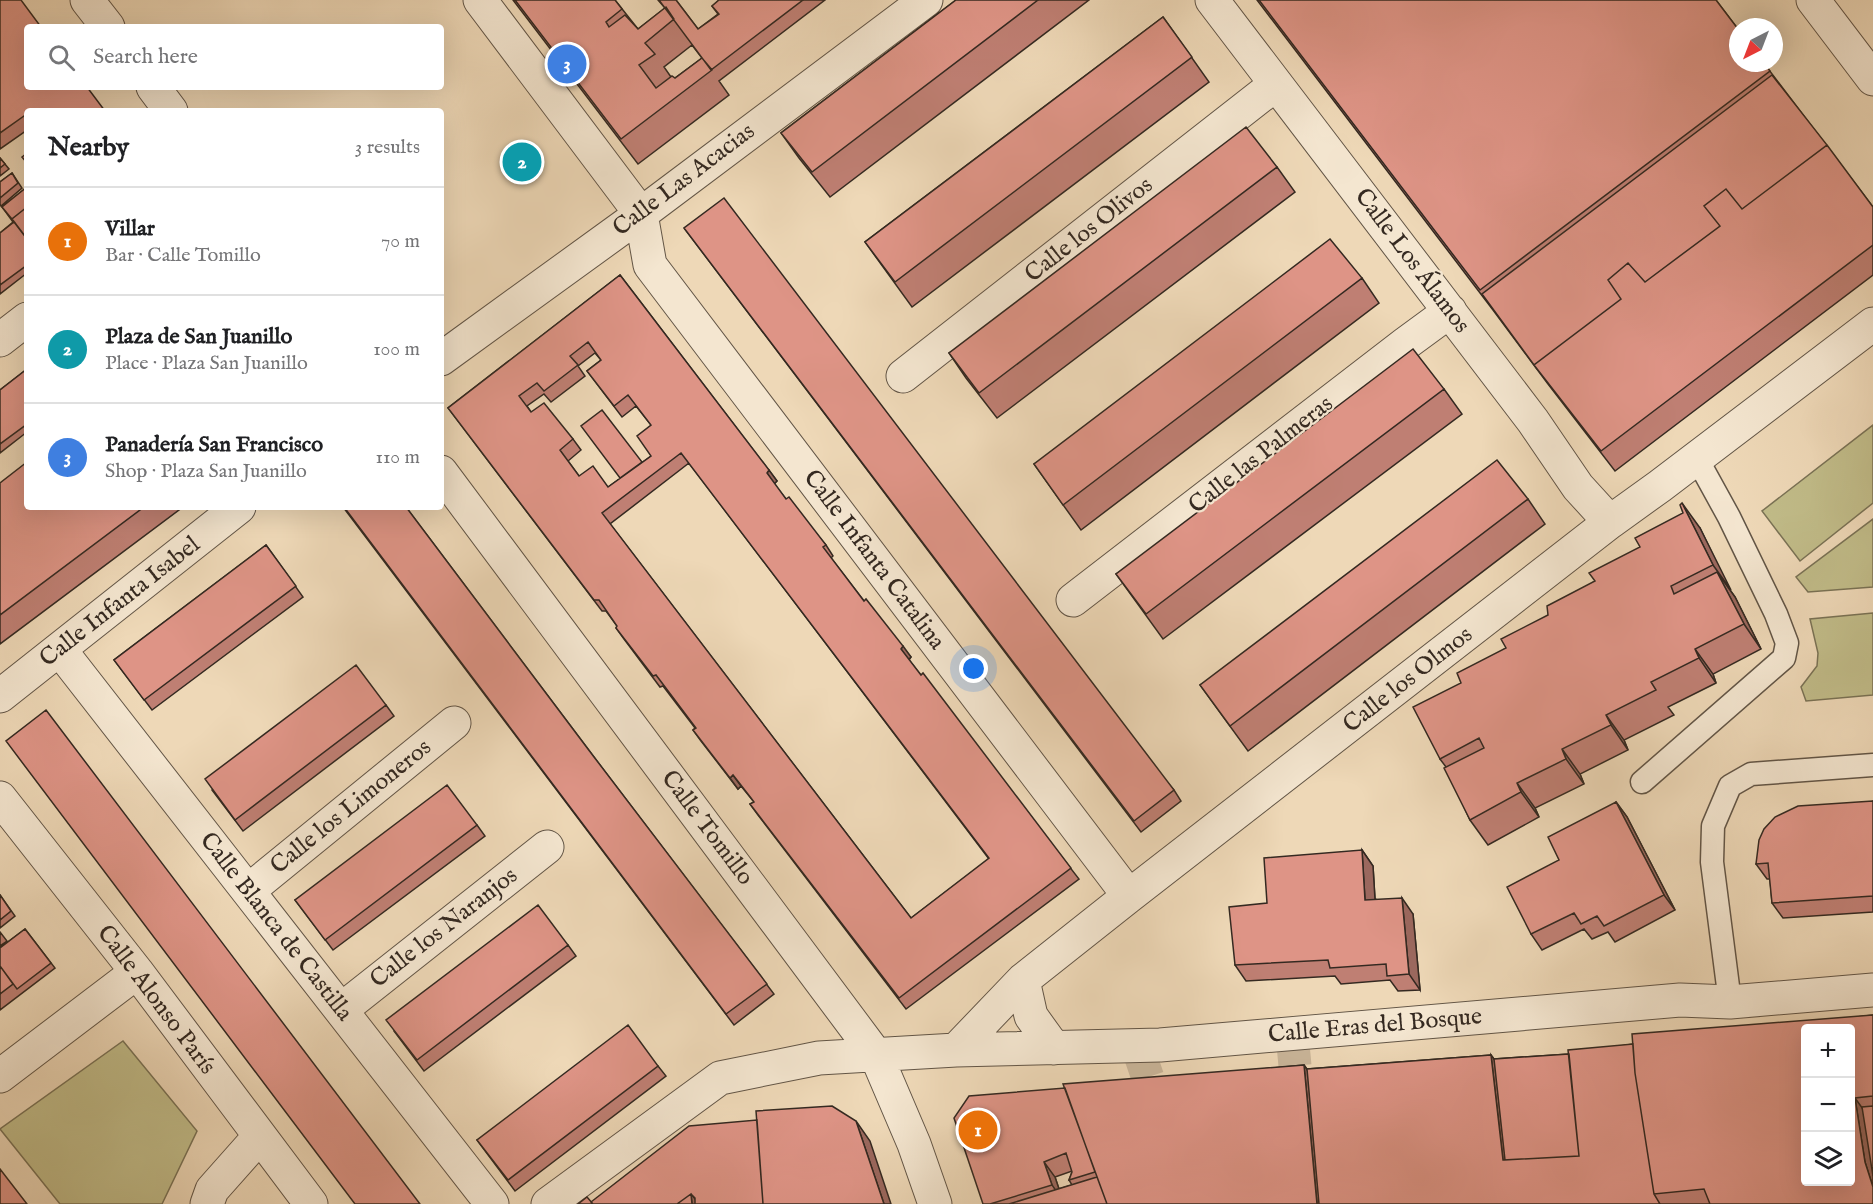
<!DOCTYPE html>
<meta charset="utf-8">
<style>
:root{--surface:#fff;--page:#f2f2f2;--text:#202124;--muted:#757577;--line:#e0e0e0;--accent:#d93025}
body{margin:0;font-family:"IM FELL English",serif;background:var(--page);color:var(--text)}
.controls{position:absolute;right:18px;bottom:18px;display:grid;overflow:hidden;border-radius:6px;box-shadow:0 6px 24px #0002}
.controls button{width:54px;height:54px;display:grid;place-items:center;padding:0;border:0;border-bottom:2px solid var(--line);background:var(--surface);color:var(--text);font:30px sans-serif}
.compass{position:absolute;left:1729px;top:18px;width:54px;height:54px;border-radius:50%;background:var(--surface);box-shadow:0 6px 24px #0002;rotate:222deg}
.you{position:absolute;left:974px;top:669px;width:21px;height:21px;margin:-15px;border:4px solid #fff;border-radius:50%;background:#1a73e8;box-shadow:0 0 0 9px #1a73e833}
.badge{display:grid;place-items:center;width:39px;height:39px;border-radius:50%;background:var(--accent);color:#fff;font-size:20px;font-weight:700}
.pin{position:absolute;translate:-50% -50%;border:3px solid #fff;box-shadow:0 2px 6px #0006}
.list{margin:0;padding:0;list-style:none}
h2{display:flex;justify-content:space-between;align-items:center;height:78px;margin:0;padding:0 24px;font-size:26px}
h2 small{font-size:20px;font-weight:400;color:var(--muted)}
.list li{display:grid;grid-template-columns:39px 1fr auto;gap:18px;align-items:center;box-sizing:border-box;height:108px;padding:0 24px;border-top:2px solid var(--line)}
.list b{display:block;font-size:22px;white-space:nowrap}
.list p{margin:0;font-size:20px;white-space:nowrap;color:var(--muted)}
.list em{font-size:20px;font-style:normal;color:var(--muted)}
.icon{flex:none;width:33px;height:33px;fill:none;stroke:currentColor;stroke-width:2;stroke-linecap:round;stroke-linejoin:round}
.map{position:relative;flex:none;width:1873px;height:1204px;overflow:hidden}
.search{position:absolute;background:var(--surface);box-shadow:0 6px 24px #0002;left:24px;top:24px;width:420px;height:66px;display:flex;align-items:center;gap:15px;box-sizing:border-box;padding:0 21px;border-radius:6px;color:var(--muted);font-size:22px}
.panel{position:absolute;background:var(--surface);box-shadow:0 6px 24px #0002;left:24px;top:108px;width:420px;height:402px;border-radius:6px}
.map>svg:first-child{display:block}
</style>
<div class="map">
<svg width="1873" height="1204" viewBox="0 0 1873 1204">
<rect width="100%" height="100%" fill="#eed8b7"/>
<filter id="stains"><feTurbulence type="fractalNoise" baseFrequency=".00333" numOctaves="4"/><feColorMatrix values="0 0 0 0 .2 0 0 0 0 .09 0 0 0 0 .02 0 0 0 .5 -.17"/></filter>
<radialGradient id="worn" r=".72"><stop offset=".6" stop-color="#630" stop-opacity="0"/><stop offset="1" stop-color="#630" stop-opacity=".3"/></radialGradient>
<!-- green -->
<path fill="#c1bc89" stroke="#7a7255" stroke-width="1.5" d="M1873,425v78l-73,58 -38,-50z
M1873,519v68l-65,5 -12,-15z
M1873,613v82l-67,6 -5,-14 16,-21 1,-13 -8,-34z
M123,1041l74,90 -35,73h-102l-60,-75z"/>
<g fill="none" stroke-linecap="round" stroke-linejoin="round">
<!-- street-tunnel -->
<path stroke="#c9b599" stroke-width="33" stroke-dasharray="33 16" stroke-linecap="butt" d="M1292,1033l7,77
M1137,1046l54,158"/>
<defs>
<path id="lane" d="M1642,782l142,-124 3,-15 -11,-29 -47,-97 -33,-60
M1730,1002l-18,-140 1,-36 17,-40 21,-12 122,-9"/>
<path id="street" d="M87,0l21,27
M480,0l161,214 9,51 479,631
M1212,0l321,421 45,66 32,35
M1813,0l60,79
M153,87l18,24
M0,340l27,-21
M441,359l200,-145 285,-214
M903,376l373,-292
M441,472l435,583 38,89 21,60
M1073,600l332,-256 45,-33
M60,650l432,554
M0,696l239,-189
M0,798l137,174 174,232
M248,891l206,-168
M1023,980l8,36 23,32
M341,1010l206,-163
M956,1050l67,-70 106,-84 481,-374 50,-36 213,-162
M0,1076l137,-104
M207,1204l5,-14 47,-53
M548,1204l172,-126 99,-20 137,-8 204,-5 520,-45 50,2 143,-12"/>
</defs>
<!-- lane casing -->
<use href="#lane" stroke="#625546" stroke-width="25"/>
<!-- street casing -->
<use href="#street" stroke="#625546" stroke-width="35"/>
<!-- lane -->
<use href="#lane" stroke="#f4e6d0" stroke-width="22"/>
<!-- street -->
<use href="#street" stroke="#f4e6d0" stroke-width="33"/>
</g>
<!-- wall -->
<path fill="#bf7f73" stroke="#342921" stroke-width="1.5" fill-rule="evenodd" d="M0,0l27,111v19l-27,19z
M513,0h102l23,29 27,-21 -7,-8h18l22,29 20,-15 -6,-8 7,-6h106l-106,81 10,14 -91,69zM692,45l10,13 -27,20 -4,-1 -7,-10z
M956,0h133l-259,197 -31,-39 -18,-25z
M1257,0h459l157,207v68l-258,196 -67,-87 -55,-74z
M1163,17l46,65 -297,225 -47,-65z
M0,158l9,11 -9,7z
M1277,167l18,25 -298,226 -31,-40 -17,-25z
M12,173l10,15 -21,18 -1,-2v-22z
M27,187v86l-27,21v-61l13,-11 -11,-15z
M684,228l490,562 7,11 -40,31z
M620,275l157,206 -3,3 12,15 40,46 7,11 -2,2 33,43 47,56 -2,3 170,219 -173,130 -148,-194 -8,-11 4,-2 -13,-16 -3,3 -37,-48 -8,-11 2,-2 -32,-42 -3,1 -36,-48 -8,-11 1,-2 -11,-15h-4l-154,-203zM595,353l6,7 -14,11 35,46 14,-11 15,19v31l-43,31 -29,-11 -11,-15 13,-11 -8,-11 -42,-27 -4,-6 17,-12 7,8 34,-26 -7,-10zM689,463l300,396 -78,59 -301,-394z
M1362,278l17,25 -298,227 -47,-66z
M27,369v63l-27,21v-63z
M1444,389l18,25 -299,225 -47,-65z
M0,483l27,24h156l-183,137z
M1528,499l17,25 -297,227 -48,-66z
M343,507h63l188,250 180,237 -40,31z
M1700,528l30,62 5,7 26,52 -48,25 3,9 -48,24 6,8 -50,25 4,10 -48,24 4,10 -49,24 4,9 -51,28 -18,-25 -24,-53 -6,-8 21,-76 87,-68 47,-34z
M266,545l37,52 -151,113 -38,-50z
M386,705l8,11 -151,115 -31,-41z
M1873,801v111l-90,6 -11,-15 -2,-24h-3l-11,-15z
M1616,802l11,15 48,93 -60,32 -7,-10 -16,7 -8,-10 -42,21 -11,-16 28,-74z
M477,825l8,11 -152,114 -38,-50z
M1362,850l11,16 2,33 38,15 7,76 -22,1 -8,-11 -49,4 -6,-8 -89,5 -11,-16 32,-62z
M0,895l15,21 -15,12z
M25,929l30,39 -55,42v-62z
M0,932l7,9 -7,5z
M568,945l8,11 -152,115 -30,-40z
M1873,1015v189h-890l82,-116 239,-23 3,4 184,-14 3,4 75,-5 64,-10zM1072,1171v1l-3,8 3,5 -13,4 -4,-12z
M658,1066l8,10 -151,115 -38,-51z"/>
<!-- shaded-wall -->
<path fill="#9b685e" stroke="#342921" stroke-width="1.5" d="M769,470l8,11 -3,3 -7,-11z
M1682,503l18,25 31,62 -18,-25z
M1717,572l18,25 26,52 -17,-25z
M903,646l8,11 -3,3 -7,-11z
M1695,649l18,25 3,9 -17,-25z
M1606,715l18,25 4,10 -17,-25z
M1562,749l18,25 4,10 -18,-25z
M733,775l8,11 -3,3 -8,-11z
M1517,783l18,25 4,9 -18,-25z
M1616,802l11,15 48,93 -11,-15z
M1362,850l11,16 3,50 -11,-16z
M1402,898l11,16 7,76 -11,-16z
M1491,1055l11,15 10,94 -9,-4z
M1304,1065l13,20 12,119h-12z
M1855,1098l18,25v64l-8,-25z
M856,1121l14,20 21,63h-7z
M1044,1162l11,15 8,24 -11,-16z
M691,1194l8,10h-7z"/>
<!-- building -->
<path fill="#de9486" stroke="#342921" stroke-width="1.5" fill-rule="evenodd" d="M0,0h21l20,27h-14v60h60l18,24h-78v9l-3,-4 -24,17z
M515,0h100l7,9 -16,13 3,5 16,-12 13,14 28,-22 8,12 -29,24 10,11 -16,11 17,23 16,-12 3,2 27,-20 10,12 -91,69z
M659,0h17l22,29 21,-15 -7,-8 7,-6h84l-92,70z
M956,0h82l-226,172 -31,-39z
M1259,0h457l22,29v34h26l6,8 -290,219z
M1163,17l29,40 -297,225 -30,-40z
M1772,75l55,70 -85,64 -16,-20 -22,17 16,20 -75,56 -17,-19 -20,17 13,19 -87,66 3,4 -55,-75z
M1246,127l31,40 -298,226 -30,-40z
M1827,145l46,62v38l-272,206 -67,-86 87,-66 -13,-19 20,-17 17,19 75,-56 -16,-20 22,-17 16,20z
M27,153v10l-5,-6z
M0,158l5,6 -5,4z
M12,173l6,10 -18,15v-16z
M27,187v20l-15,12 4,5 -14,-17z
M724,198l450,592 -40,31 -450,-593z
M27,207v27l-2,2 -13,-17z
M14,222l13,17v26l-27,20v-52z
M1330,239l32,39 -299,227 -29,-41z
M620,275l149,195 -2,3 19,26 3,-2 37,48 -3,2 41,54 2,-2 37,47 -2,3 20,26 2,-2 148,195 -172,130 -149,-194 4,-2 -3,-4 -18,-23 -3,3 -37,-48 3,-2 -40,-53 -3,1 -37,-48 1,-2 -18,-26h-5l-146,-192zM588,342l13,18 -14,11 27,35 14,-11 23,30 -14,11 14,20 -43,31 -15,-21 -14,10 -19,-26 13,-11 -29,-36 -13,9 -12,-16 18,-13 7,8 34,-26 -8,-9zM681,453l308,405 -78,60 -309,-405z
M1413,349l31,40 -298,225 -30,-40z
M27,369v55l-27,20v-54z
M602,410l40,52 -22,16 -39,-52z
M1497,460l31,39 -298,227 -30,-41z
M27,462v45h117l-144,108v-132z
M1682,503l31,62 -42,21 3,8 43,-22 27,52 -49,25 4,9 -48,24 5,8 -50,25 5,10 -49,24 4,10 -49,24 4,9 -51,28 -26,-52 40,-20 -5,-10 -39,21 -27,-52 48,-24 -4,-10 49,-25 -5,-9 47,-24 -1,-9 48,-25 -6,-8 51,-26 -5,-9 48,-25 -3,-8z
M344,507h62l188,250 173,227 -41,30z
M266,545l30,41 -152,114 -30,-40z
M356,665l30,40 -151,115 -30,-41z
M46,710l374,494h-65l-349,-463z
M447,785l30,40 -152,115 -30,-40z
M1873,801v95l-101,7 -4,-40 -12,1 3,-24 5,-11 11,-12 23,-11z
M1616,802l48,93 -60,31 -7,-10 -16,8 -7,-11 -43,21 -24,-47 52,-27 -11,-23z
M1362,850l3,50 37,-2 7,76 -22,2 -1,-12 -56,4 -2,-8 -93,5 -6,-58 38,-4 -3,-45z
M0,895l11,16 -11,9z
M538,905l30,40 -151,115 -31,-40z
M25,929l26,34 -34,26 -17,-23v-18z
M0,966l13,18 -13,10z
M1873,1015v81l-18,2 10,64 8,25v17h-163l-6,-15 -50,5 -19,-121 -3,-39zM1806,1029h45v153h-45z
M628,1025l30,41 -150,114 -31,-40z
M1633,1044l2,29 19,121 6,10h-341l-12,-135 184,-14 12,105 76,-4 -11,-106z
M1569,1054l10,102 -74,4 -11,-101z
M1304,1065l13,139h-210l-44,-120z
M1065,1088l30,84 -26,8 3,-8 -6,-19 -22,9 8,23 -62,19h-7l-29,-86 15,-22z
M832,1106l24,15 28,83h-121l-7,-93z
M1873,1106v70l-11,-69z
M757,1120l6,84h-68v-6l-4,-4 -14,10h-84l-2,-2 98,-76z
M0,1169l27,35h-27z
M1097,1177l10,27h-98z
M691,1194l1,10h-15z
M587,1197l6,7h-15z"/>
<g text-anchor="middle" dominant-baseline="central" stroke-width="4.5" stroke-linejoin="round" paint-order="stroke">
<!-- street labels -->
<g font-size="24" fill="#342921" stroke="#f4e6d0">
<text transform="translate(684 180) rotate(-37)">Calle Las Acacias</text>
<text transform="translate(1089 230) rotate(-38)">Calle los Olivos</text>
<text transform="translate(1412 261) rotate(53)">Calle Los Álamos</text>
<text transform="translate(1261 455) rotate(-38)">Calle las Palmeras</text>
<text transform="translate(874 560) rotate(53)">Calle Infanta Catalina</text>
<text transform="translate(120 602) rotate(-38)">Calle Infanta Isabel</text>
<text transform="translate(1408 680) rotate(-38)">Calle los Olmos</text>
<text transform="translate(351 807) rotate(-39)">Calle los Limoneros</text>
<text transform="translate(707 828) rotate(53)">Calle Tomillo</text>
<text transform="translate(276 927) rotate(52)">Calle Blanca de Castilla</text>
<text transform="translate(444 928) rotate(-38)">Calle los Naranjos</text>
<text transform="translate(156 1000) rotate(53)">Calle Alonso París</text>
<text transform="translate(1375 1026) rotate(-5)">Calle Eras del Bosque</text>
</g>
</g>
<rect width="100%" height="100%" filter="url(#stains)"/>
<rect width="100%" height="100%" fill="url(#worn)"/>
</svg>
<div class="controls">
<button>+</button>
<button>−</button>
<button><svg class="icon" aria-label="layers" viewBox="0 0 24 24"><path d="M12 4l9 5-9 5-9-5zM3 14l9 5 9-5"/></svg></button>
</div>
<svg class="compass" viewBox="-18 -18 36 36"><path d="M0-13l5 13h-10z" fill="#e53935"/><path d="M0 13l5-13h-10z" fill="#757577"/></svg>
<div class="you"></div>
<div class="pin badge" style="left:978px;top:1130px;background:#e8710a">1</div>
<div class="pin badge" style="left:522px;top:162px;background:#0f9aa8">2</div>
<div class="pin badge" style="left:567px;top:64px;background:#3f7fe0">3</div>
<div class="search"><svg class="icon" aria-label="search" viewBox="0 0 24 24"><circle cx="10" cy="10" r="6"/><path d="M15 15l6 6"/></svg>Search here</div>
<section class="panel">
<h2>Nearby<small>3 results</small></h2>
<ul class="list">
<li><span class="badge" style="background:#e8710a">1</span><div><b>Villar</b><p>Bar · Calle Tomillo</p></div><em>70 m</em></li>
<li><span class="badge" style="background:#0f9aa8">2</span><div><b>Plaza de San Juanillo</b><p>Place · Plaza San Juanillo</p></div><em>100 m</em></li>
<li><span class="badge" style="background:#3f7fe0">3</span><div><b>Panadería San Francisco</b><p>Shop · Plaza San Juanillo</p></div><em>110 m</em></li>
</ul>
</section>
</div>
